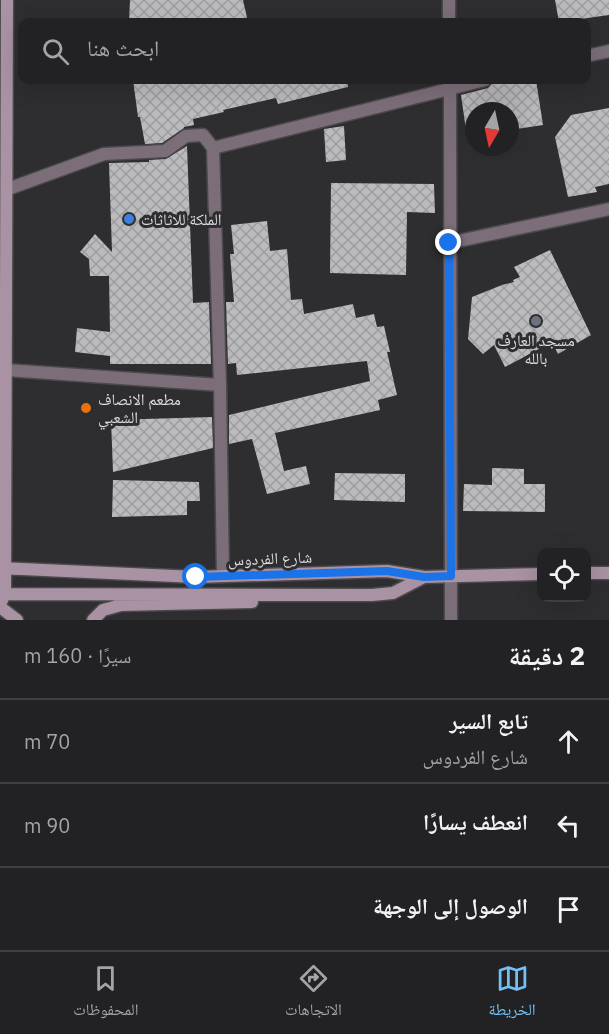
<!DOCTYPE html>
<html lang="ar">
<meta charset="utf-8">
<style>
:root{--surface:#222224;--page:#2e2f31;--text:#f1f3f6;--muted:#a2a4a6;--line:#3f3f41;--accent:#74c0f6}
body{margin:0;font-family:"IBM Plex Sans","Noto Naskh Arabic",sans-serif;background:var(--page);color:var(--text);direction:rtl}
.controls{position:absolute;right:18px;bottom:18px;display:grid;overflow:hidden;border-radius:12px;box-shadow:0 6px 24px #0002}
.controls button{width:54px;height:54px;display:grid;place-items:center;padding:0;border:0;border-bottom:2px solid var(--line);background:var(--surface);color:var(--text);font:30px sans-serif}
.compass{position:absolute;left:465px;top:102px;width:54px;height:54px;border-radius:50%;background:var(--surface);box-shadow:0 6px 24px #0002;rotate:189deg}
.stop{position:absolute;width:18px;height:18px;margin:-14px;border:4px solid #1a73e8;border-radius:50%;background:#fff}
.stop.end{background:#1a73e8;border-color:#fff;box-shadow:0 2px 6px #0008}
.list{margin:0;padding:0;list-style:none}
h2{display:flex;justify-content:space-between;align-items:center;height:78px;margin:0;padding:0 24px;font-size:26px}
h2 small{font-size:20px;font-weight:400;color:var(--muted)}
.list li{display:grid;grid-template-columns:39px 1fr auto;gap:18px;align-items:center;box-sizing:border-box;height:84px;padding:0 24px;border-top:2px solid var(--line)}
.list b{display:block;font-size:22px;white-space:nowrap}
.list p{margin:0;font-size:20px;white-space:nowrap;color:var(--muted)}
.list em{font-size:20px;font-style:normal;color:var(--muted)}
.icon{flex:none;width:33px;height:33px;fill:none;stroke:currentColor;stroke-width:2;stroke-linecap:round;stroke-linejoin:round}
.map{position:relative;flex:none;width:609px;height:620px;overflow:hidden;direction:ltr}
.search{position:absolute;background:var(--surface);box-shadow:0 6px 24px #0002;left:18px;right:18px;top:18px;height:66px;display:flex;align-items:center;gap:15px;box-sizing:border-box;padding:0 21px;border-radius:12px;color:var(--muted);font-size:22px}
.sheet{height:330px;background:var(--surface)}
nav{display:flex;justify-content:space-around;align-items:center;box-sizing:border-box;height:84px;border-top:2px solid var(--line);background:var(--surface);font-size:16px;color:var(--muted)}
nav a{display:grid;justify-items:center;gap:3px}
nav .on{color:var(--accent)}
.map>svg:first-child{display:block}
</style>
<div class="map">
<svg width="609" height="620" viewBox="0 0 609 620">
<defs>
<pattern id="building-cross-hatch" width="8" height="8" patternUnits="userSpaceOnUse" patternTransform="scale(1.5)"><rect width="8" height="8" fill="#bbbbbe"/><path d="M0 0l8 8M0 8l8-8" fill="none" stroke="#9d9d9f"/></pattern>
</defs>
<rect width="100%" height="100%" fill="#2e2d30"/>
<!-- building -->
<path fill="url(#building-cross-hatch)" d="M130,0h113l5,22h-119z
M555,0h54v15l-50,7z
M133,80h214l1,7 -70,17 -2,-6 -53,12 1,2 -31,7 1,6 -10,2v1l-22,15 -17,1 -5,-27h-2z
M510,80h26l7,45 -33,5v-19h-36v25l-7,1 -6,-42 27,-7 5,-6z
M609,108v76l-14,3 2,5 -29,5 -13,-60 16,-22z
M344,126l2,34 -20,2 -2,-33z
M187,146l6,157 16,-1 2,62h-101v-8l-35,-4 2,-24 33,4 -1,-56h-19l-1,-17 -9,-7 15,-18 17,18 -3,-89 40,-1v-2l17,-1z
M331,183l103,1 1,29 -28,-1 -1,63 -76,-2z
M267,221l3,30 17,-2 4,51 11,-1 2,15 49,-10 3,14 18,-4 3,13 7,-1 6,26h-3l10,43 -19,5 2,10 -105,23 9,38 22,-5 4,18 -43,10 -15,-55 -23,5v-29l141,-34 -3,-20 -130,14 -1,-12 -8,1 -2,-62h8l-4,-48h4l-3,-29z
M550,250l41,85 -33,19 -6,-12 -47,25 -11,-22 -11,9 -15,-15 4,-42 30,-12 12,-3 -1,-2 7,-3 -6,-10z
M212,417l1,31 -100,24 -2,-52z
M492,468l32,1v15h21v28l-82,-1 1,-27 28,1z
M335,473l70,1v28l-71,-2z
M113,480l86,2 1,19h-13v14l-75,2z"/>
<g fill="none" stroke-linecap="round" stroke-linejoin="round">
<defs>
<path id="street" d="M449,0v22
M586,56l23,-5
M450,80l1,540
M213,148l7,237 3,191
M8,189l96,-35 61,-3 21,-15 17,-1 10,13 272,-68
M449,243l160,-34
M6,370l214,15"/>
<path id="secondary" d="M0,568l196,9 191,-6 37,6 118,-3
M586,573h23
M0,594l372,1 21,-2 31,-16
M0,604l5,-10 2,-594
M0,607l17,13
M93,620l10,-10 18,-5 131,-3"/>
</defs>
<!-- street casing -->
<use href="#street" stroke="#4a494c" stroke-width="15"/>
<!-- secondary casing -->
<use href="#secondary" stroke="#4a494c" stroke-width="15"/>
<!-- street -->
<use href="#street" stroke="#7c6e79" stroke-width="12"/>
<!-- secondary -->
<use href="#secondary" stroke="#a992a3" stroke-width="12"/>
</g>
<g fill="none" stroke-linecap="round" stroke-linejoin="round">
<!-- route -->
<path stroke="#1a73e8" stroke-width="8" d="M196,577l191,-6 37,6 27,-1 -2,-333"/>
</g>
<!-- markers -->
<circle fill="#3f7fe0" stroke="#2e2d30" stroke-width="2" cx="129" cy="219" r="6"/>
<circle fill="#6b7280" stroke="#2e2d30" stroke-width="2" cx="536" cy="321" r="6"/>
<circle fill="#e8710a" stroke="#2e2d30" stroke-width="2" cx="86" cy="408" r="6"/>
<g text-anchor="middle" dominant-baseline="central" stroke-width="6" stroke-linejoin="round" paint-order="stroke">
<!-- poi labels -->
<g font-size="16" fill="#dddddf" stroke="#2e2d30" text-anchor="start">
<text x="141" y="219">الملكة للاثاثات</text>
<text x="536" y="340" text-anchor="middle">مسجد العارف<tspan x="536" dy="18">بالله</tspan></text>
<text x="98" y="399">مطعم الانصاف<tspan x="98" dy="18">الشعبي</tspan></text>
</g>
<!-- street labels -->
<g font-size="16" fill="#dddddf" stroke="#2e2d30">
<text transform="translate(270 558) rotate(-2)">شارع الفردوس</text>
</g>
</g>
</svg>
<div class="controls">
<button><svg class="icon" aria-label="locate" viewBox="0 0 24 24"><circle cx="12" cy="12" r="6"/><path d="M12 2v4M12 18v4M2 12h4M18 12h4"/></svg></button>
</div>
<svg class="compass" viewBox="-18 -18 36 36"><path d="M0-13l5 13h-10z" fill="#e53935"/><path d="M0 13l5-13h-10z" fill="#a2a4a6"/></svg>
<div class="stop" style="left:196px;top:577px"></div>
<div class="stop end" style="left:449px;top:243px"></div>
<div class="search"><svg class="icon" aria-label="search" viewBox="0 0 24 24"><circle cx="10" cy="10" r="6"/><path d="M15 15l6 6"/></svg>ابحث هنا</div>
</div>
<section class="sheet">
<h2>2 دقيقة<small>سيرًا · 160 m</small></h2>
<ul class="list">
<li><svg class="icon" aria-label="ahead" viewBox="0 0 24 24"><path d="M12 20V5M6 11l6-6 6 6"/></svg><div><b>تابع السير</b><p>شارع الفردوس</p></div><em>70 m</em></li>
<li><svg class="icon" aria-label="left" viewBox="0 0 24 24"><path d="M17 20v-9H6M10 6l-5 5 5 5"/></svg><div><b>انعطف يسارًا</b></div><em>90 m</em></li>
<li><svg class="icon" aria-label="arrive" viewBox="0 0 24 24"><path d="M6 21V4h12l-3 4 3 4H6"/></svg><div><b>الوصول إلى الوجهة</b></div></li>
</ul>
</section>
<nav>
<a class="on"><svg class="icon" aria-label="map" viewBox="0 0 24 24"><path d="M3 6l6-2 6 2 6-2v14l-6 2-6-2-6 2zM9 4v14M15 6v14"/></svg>الخريطة</a>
<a><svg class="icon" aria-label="directions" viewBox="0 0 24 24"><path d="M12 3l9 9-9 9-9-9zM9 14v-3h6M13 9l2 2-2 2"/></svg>الاتجاهات</a>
<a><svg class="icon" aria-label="saved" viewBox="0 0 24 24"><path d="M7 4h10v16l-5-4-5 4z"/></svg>المحفوظات</a>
</nav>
